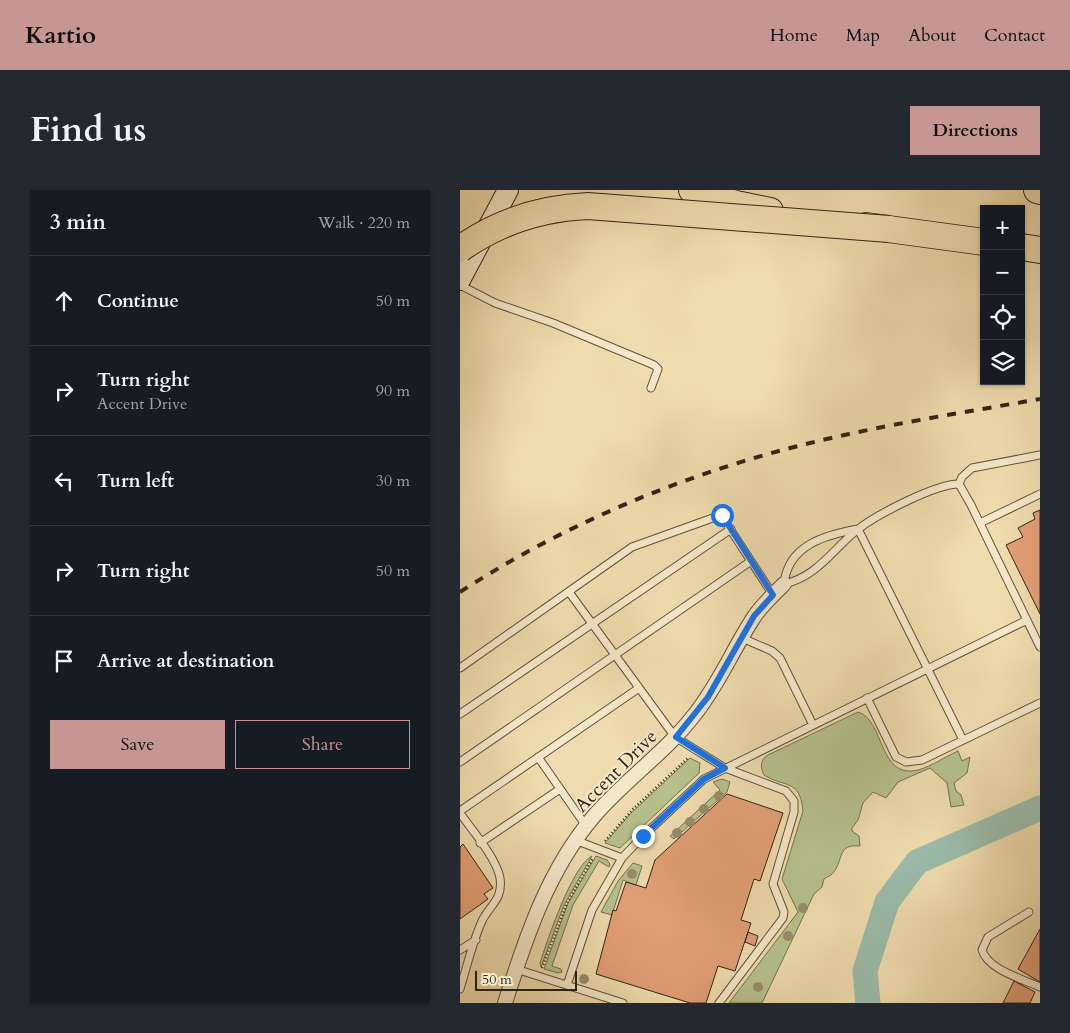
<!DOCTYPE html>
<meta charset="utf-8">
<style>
:root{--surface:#171b24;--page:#242831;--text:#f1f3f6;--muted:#9ea1a6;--line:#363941;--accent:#c59692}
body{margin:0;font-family:Cardo,serif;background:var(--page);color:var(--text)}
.controls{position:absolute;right:15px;top:15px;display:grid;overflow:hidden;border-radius:0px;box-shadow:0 1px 4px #0004}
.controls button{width:45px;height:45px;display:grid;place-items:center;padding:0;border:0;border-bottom:1px solid var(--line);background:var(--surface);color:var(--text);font:25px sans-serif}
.scale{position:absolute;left:15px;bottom:12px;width:102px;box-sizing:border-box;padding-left:5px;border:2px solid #302415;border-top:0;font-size:14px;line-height:18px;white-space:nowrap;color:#302415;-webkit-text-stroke:4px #f5e8ca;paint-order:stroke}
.stop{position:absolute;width:15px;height:15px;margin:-11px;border:4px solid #1a73e8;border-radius:50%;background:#fff}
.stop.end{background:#1a73e8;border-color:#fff;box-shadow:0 1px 5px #0008}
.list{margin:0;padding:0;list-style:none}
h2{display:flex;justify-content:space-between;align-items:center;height:65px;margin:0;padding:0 20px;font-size:21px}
h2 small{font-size:16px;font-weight:400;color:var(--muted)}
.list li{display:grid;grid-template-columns:32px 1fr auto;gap:15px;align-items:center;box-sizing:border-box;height:90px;padding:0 20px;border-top:1px solid var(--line)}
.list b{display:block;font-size:19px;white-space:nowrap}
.list p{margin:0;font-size:16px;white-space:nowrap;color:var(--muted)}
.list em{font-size:16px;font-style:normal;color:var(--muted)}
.actions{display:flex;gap:10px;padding:15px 20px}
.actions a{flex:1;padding:11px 0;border:1px solid var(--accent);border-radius:0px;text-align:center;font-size:18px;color:var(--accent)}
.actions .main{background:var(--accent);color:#111}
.icon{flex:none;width:28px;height:28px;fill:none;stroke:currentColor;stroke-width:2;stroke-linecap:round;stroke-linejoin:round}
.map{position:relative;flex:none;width:580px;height:813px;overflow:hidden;border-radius:0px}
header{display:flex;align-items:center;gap:30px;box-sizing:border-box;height:70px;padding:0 25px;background:var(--accent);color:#111}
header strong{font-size:24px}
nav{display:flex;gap:28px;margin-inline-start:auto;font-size:18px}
.intro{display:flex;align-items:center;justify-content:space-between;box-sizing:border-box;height:120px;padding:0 30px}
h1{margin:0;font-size:35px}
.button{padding:12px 22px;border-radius:0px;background:var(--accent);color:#111;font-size:18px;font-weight:700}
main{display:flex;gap:30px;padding:0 30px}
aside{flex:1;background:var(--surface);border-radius:0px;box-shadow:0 1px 4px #0004}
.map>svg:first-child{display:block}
</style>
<header>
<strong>Kartio</strong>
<nav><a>Home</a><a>Map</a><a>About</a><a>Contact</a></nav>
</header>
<div class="intro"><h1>Find us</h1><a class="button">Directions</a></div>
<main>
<aside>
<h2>3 min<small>Walk · 220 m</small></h2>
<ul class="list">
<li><svg class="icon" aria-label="ahead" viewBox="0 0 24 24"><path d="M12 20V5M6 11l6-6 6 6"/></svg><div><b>Continue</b></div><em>50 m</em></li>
<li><svg class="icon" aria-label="right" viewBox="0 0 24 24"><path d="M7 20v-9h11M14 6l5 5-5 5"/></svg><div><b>Turn right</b><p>Accent Drive</p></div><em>90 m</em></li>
<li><svg class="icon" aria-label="left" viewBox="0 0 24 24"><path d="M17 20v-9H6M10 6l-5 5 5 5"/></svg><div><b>Turn left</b></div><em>30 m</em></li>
<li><svg class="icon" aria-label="right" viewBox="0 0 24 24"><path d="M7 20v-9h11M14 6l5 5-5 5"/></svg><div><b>Turn right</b></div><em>50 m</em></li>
<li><svg class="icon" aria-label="arrive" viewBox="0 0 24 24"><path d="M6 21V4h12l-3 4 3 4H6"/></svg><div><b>Arrive at destination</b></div></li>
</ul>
<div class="actions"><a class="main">Save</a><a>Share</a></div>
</aside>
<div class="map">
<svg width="580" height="813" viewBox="0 0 580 813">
<rect width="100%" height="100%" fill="#efdcae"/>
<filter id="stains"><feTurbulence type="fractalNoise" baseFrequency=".004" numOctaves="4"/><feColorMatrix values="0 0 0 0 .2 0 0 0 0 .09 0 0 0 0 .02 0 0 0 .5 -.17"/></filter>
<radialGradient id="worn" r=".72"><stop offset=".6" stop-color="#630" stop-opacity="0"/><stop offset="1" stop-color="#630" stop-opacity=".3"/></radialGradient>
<!-- green -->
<path fill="#b6c18c" stroke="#737250" d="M398,522c27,8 20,68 60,58 14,-4 27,-13 40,-19l4,10 8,-4 -3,16 -13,10 2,8 5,4 3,10 -13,2 -4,-24 -17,-15 -32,14 -12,16 -13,-6 -10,11 -5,17 -6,8v3l7,5 1,10c-23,-2 -16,12 -26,26 -2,3 -7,5 -10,7l-2,8 -8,7 -52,109h-33l69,-91 -16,-33 21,-68c-3,-33 -19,-23 -39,-36 -4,-8 -4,-15 4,-20z
M230,568l10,5 -1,10 -79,75 -15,-5 25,-29z
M262,589l8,3 -3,10 -53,47 -4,-3 50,-46 -7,-8z
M132,666l-28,49 -23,62 -1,-4c7,-22 32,-97 52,-107z
M136,666l11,4 3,4 -1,3 -10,-6 -26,44 -21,61 9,3 1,3 -4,1 -14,-4 24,-66z
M173,673l9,3 -6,19 -13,-5 -11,35 -11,-3 17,-31z"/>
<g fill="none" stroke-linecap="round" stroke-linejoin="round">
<!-- river -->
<path stroke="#9abcaa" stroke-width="25" d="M408,813l-3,-32 22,-69 30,-40 123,-54"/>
</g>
<!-- building -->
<path fill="#e29f76" stroke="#302415" d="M580,320v104l-34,-69 17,-8 -5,-9 17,-9 -2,-6z
M267,604l56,19 -23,68 -6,-2 -13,41 10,3 -16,48 -17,-5 -12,37h-16l-94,-29 17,-64 3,1 10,-29 20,6 9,-28z
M3,654l30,44 -9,6 4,5 -28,20v-72z
M580,739v53l-22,-13z
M288,742l10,4 -3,10 -10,-4z
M554,791l21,11 -5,11h-27z"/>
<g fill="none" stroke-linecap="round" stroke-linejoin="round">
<defs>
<path id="lane" d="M0,95l35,18 58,20 101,42 4,4 -7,19
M499,294l3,-7 10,-9 68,-13
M520,333l60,-29
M398,339c-33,6 -70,16 -74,55 33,-7 49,-35 73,-54 19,-15 78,-46 102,-46l12,21 69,142
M398,339l105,211
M109,402l106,145 50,31 61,23 8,10v11l-21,72 11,28 -1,6 -64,85
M282,448l30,13 8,7 33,67
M0,478l172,-121 89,-32 52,80
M407,508l29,59 10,5 16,-2 118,-57
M0,524l271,-185
M78,567l48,69
M0,572l291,-201
M0,621l179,-123
M0,623c12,17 37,46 40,65 3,21 -9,26 -17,41 -10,20 -16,48 -23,70
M115,650l47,18
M20,653l80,-54
M569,722l-41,25 -6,13c6,20 41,29 58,37
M0,760l16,-10
M56,779l107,34
M107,795l25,-75 30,-52 21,-22 61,-57 323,-159"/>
<path id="street" d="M45,813c21,-66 43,-133 89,-187 31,-36 72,-64 101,-102 24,-30 38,-65 59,-97 8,-12 20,-23 30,-33"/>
<path id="secondary" d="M0,90l48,-90"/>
<path id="highway" d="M232,0l44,14 34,7
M577,0l3,1
M406,36l118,16
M561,57l19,3"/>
</defs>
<!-- lane casing -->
<use href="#lane" stroke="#60523b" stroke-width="9"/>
<!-- street casing -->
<use href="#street" stroke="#60523b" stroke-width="16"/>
<!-- secondary casing -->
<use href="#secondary" stroke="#302415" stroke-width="22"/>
<!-- highway casing -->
<use href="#highway" stroke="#302415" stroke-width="28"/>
<!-- path -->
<path stroke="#302415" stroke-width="2.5" stroke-dasharray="1 2.5" stroke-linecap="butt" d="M145,651l28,-32 56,-52
M82,778l25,-65 26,-45"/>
<!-- lane -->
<use href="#lane" stroke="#f5e8ca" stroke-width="7"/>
<!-- street -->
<use href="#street" stroke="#f5e8ca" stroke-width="14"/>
<!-- secondary -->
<use href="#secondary" stroke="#f5e8ca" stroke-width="20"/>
<!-- highway -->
<use href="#highway" stroke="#efdcae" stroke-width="26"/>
<!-- rail -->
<path stroke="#302415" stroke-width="4" stroke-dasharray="9 9" stroke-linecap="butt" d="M0,402c105,-68 222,-117 342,-147 79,-20 159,-32 238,-46"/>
<defs>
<path id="highway-bridge" d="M0,59c38,-27 81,-41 128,-43l301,23"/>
</defs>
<!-- highway-bridge casing -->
<use href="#highway-bridge" stroke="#302415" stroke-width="28" stroke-linecap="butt"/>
<!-- highway-bridge -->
<use href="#highway-bridge" stroke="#efdcae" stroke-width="26"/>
</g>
<!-- trees -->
<g fill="#998c6a">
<circle cx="259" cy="606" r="5"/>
<circle cx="244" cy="619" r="5"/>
<circle cx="230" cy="632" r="5"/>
<circle cx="217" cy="643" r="5"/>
<circle cx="172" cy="684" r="5"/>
<circle cx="343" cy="718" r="5"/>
<circle cx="328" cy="746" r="5"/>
<circle cx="124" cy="789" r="5"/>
<circle cx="298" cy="797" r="5"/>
</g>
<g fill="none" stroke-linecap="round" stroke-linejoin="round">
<!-- route -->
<path stroke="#1a73e8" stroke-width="6" d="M183,646l61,-57 21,-11 -49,-31 32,-40 46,-81 19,-21 -51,-80"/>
</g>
<g text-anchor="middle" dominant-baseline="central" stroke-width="4" stroke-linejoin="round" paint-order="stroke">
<!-- street labels -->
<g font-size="19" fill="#302415" stroke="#f5e8ca">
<text transform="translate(156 581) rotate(-45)">Accent Drive</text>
</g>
</g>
<rect width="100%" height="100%" filter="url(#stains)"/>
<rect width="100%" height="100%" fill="url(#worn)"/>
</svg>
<div class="controls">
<button>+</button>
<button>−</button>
<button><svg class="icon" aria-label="locate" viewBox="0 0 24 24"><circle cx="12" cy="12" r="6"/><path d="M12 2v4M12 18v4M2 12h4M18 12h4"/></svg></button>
<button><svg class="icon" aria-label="layers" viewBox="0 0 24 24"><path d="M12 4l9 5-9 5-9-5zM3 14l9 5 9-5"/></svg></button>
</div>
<div class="scale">50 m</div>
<div class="stop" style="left:262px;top:325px"></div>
<div class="stop end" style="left:183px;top:646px"></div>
</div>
</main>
